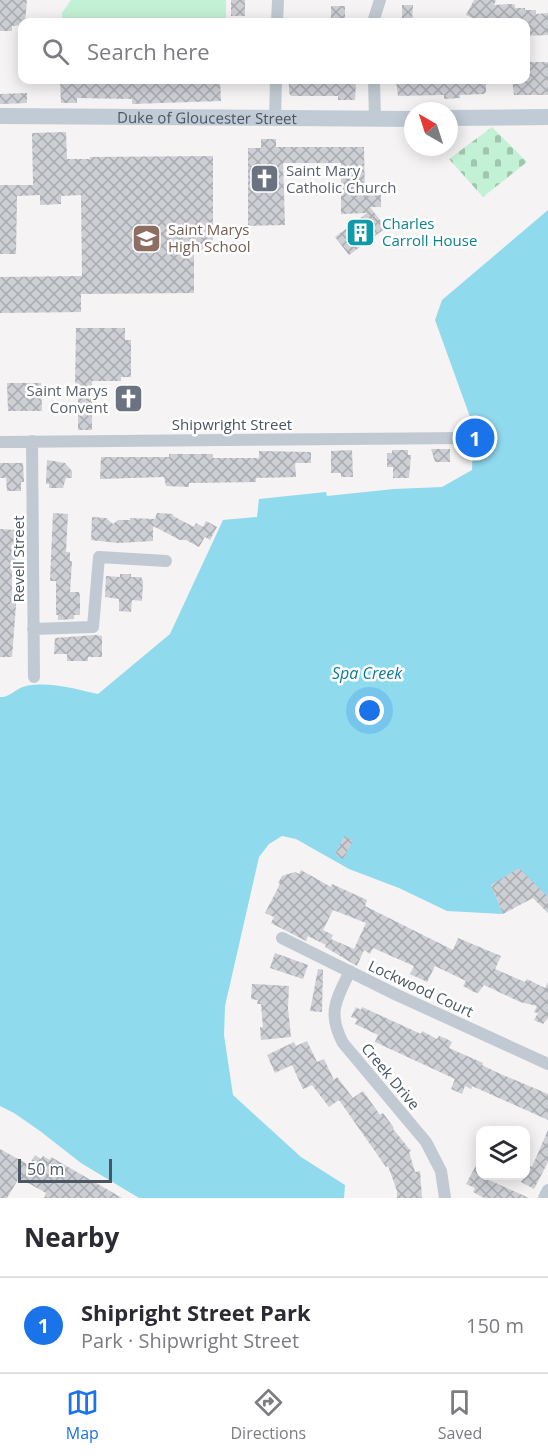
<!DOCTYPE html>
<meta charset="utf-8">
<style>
:root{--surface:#fff;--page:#f2f2f3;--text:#2b2b33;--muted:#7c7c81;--line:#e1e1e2;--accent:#1a73e8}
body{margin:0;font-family:"Open Sans",sans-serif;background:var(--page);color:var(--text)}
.controls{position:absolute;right:18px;bottom:18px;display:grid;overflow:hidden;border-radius:12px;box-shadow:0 3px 15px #0003}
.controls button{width:54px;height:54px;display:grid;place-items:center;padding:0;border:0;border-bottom:2px solid var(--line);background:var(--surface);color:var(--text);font:30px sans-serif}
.compass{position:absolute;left:404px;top:102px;width:54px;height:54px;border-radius:50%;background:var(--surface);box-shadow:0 3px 15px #0003;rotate:321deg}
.scale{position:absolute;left:18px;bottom:15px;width:94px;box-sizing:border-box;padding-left:6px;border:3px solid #4a5661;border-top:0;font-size:16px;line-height:21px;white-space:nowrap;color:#4a5661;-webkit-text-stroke:4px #fff;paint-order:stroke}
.you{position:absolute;left:370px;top:711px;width:21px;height:21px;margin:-15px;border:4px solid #fff;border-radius:50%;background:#1a73e8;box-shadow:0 0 0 9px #1a73e833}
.badge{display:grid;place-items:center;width:39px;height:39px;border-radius:50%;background:var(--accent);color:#fff;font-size:20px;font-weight:700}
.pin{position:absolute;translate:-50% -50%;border:3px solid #fff;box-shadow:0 2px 6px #0006}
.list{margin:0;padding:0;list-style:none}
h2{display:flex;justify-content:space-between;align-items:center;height:78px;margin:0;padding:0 24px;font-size:26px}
h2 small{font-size:20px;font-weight:400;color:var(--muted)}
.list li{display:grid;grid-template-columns:39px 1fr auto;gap:18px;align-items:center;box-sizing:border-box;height:96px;padding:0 24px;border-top:2px solid var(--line)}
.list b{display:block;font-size:22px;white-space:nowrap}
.list p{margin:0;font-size:20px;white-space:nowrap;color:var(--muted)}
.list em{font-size:20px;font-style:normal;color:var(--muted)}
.icon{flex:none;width:33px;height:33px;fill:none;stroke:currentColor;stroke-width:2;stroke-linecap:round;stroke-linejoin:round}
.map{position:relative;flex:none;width:548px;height:1198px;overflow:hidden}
.search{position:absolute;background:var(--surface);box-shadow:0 3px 15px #0003;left:18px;right:18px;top:18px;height:66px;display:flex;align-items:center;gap:15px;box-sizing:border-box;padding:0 21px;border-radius:12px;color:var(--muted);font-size:22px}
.sheet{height:174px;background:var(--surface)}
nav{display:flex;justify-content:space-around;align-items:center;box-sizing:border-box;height:84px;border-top:2px solid var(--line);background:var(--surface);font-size:16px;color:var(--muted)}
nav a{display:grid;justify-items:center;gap:3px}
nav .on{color:var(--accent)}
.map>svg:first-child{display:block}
</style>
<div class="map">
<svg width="548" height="1198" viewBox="0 0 548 1198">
<defs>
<pattern id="cemetery-stones" width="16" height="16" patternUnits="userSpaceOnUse" patternTransform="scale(1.5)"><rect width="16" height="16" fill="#c3f1d5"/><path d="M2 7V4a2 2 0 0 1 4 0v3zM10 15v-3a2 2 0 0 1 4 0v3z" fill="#a0c6b0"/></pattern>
<pattern id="building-cross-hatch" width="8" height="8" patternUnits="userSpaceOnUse" patternTransform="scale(1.5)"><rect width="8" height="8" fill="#cdcfd5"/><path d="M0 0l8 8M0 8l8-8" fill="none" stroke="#a8abb0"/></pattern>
</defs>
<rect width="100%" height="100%" fill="#f5f3f3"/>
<!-- cemetery -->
<path fill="url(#cemetery-stones)" d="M492,127l35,35 -44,35 -34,-38z"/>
<!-- park -->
<path fill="#c3f1d5" d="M71,0h155v22h-164v-9z"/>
<!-- water -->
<path fill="#90daee" d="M548,210v687l-29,-28 -28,16 12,29 -56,-3 -48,-23 -50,-19 -53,-30 -14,-3 -13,8 -10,13 -34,149 -1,29 9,60 68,62 44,28 -1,13h-205l-58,-35 -41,-32 -26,-18 -14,-7v-409c10,1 16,-9 26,-11 24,-5 49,3 72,8l72,-60 53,-114 34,-3 2,-18 67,-7 1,4 67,-7 48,-2 30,-17 2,-42 -39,-108 7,-20z"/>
<!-- building -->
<path fill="url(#building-cross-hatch)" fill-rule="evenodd" d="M0,0h27l-2,22h-3v3l-10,1v5h-12z
M231,0h14v16h-14z
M474,0h22l-2,5 17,-1 4,1v3h10v2h11v4l12,-1v22l-23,1v-14h-43l-16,-7z
M402,5h11l-1,17h-10z
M331,6h14v16h-14z
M525,62h23v33h-34l-2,-15h13z
M60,80h160l1,21 -89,3v-5l-55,-1v5h-16z
M289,80h67l-1,20h-17v-4h-47l-2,-3z
M396,80h90v12l-2,2 -24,1v3l-16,1v-4l-46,1z
M27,93v10l-27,1v-10z
M66,132l1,27h23v-2l123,-1v94h-19v43l-113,1v18l-81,1v-36l82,-1 -1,-81 -20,1v8l-21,1v-10l-23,1 -1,58h-16v-69h33l-1,-52z
M261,139h15v8h88l1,48h16v12h-11l16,21 -37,27 -14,-18 32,-24 -26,1v-51h-58l2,62 -37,1v-78h13z
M76,328h49v12h6v37h-10v4h-29v49h-14v-41h-3z
M7,383h34l1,28h-34z
M431,449h19v13h-15z
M352,450l1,27h-12v-4h-10v-22z
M392,450h16v5h3l-2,23h-16v-11h-6v-14h5z
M259,451l52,1v11h-16l1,14 -40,1v4l-67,1v4l-23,-1 -2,-9 -64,2 1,-22h68v-3h44v4h46z
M47,460l18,3 7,8v7h-6l-3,10h-14v-4h-3z
M0,463h23l1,19h-3v9h-14l-1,-13h-6z
M53,513l15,1 -2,38h4v9h2l-2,31h9l1,4v19h-6v4l-16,1v-5h-2v-34h-6z
M157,513l16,1v2l21,11 2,-4 7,4 3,-6 11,6 -7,13 -5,-3 -6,10 -13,-7h-6l-27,-14v15l-35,2 -27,-3 1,-23 14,1 7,6 5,-4h12v-2l25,1z
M0,529l15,1 2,8 -2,24h-3v37h4v6l-4,52h-12z
M120,574h11v3h10l2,4 -1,20 -10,-1 -1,12 -12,-1v-12l-14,-2 1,-21 14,1z
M95,635l7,1v21h-14v4h-21v-7h-13l1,-16z
M344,836l9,5 -10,18 -8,-4z
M519,868l29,29v16l-15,-15 -30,16 -12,-29z
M301,870l30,17 1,-3 35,16 -2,6 88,44 5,-12 43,18 -6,13 30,13 2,-3 18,9 3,-6v36l-5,6 -9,-4 4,-7 -4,-1 3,-6 -17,-4 -36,-17 -6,8 -4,-1 -11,-6 3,-5 -31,-15 -8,16 -17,-8 4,-8 -41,-18 -3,6 -6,-4 -7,16 -32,-19 1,-2 -18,-9 -2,5 -35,-18 3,-6 -9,-4 15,-29 -2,-1 4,-7 13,-4 4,2zM333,910l33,13 -12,26 -23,-10 2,-4 -10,-5z
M275,953l33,12 -5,14 -33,-11z
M318,969l5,1 -1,42 -12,-1z
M252,984l37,2 -1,22 3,29 -30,3 -1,-13h3l-2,-23h-4l1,-4 -7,-1z
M356,1007l5,3 1,-3 59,27 1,-3 15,8 2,-3 8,3 5,3 -3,6 34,15 -1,2 14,7 52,22v26l-76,-34 -1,3 -6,-3 -3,8 -11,-5 4,-10 -80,-37 3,-7 -23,-11 2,-5 -6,-2z
M307,1041l10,21 7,-3 10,21 3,-3 16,21 10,-7 17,24 3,-2 11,15 -1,1 18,22 -2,1 6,20 5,-1 2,27h-25v-7l-9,-25 -2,1 -47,-67 -10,7 -17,-22 -9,4 -11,-24 -17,8 -8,-18 27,-13 2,4z
M548,1130v32l-14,27 -13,-7 9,-16 2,1z
M0,1149l29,16 6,-10 6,4 2,-3 7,4 1,-3 71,41h-78l2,-5 -27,-15 -12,20h-7z
M480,1158v18l49,22h-45l-11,-6 2,-4 -9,-4z"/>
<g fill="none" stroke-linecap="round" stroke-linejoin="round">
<!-- minor -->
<path stroke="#c1cad2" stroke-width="12" d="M277,22l1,-22
M373,22l7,-22
M374,80l1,39
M275,119l1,-39
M32,441l2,236
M0,442l464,-4
M33,629l60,-2 6,-70 67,4
M282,938l115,57 151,69
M350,971c-14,29 -23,42 -7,72l83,99 15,29 4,27
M544,1198l4,-8"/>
<!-- secondary -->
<g stroke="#c1cbd6" stroke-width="16">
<path id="s1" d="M0,116l413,3"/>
<path d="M449,118l99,-1"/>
</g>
</g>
<!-- icons -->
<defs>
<symbol id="church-square" viewBox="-11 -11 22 22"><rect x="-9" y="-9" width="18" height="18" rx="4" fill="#6b7280" stroke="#fff"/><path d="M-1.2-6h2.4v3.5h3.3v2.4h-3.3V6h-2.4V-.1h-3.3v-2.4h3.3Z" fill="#fff"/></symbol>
<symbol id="building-square" viewBox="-11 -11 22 22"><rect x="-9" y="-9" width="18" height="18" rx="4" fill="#0f9aa8" stroke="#fff"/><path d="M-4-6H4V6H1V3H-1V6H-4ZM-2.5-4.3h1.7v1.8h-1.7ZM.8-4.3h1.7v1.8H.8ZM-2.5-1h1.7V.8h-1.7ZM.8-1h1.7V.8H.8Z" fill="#fff"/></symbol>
<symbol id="school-square" viewBox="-11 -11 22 22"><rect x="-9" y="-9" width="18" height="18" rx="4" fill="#8d6e63" stroke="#fff"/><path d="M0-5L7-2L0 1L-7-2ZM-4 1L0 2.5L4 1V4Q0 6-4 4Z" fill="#fff"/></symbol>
</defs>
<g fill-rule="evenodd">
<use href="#church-square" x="248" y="162" width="33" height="33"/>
<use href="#building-square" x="344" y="216" width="33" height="33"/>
<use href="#school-square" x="130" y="222" width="33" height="33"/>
<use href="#church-square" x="112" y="382" width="33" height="33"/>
</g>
<g text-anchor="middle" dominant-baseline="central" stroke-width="5" stroke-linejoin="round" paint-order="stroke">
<!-- street labels -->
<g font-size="15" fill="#4a5661" stroke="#fff">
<text stroke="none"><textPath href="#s1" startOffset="207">Duke of Gloucester Street</textPath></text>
<text x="232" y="424">Shipwright Street</text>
<text transform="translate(18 559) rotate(-90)">Revell Street</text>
<text transform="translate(421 988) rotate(25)">Lockwood Court</text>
<text transform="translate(391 1076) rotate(50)">Creek Drive</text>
</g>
<!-- worship labels -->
<g font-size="15" fill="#5b616d" stroke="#fff" text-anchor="start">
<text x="286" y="170">Saint Mary<tspan x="286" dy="17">Catholic Church</tspan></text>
<text x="108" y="390" text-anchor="end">Saint Marys<tspan x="108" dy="17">Convent</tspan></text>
</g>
<!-- culture labels -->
<g font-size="15" fill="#0d838f" stroke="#fff" text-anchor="start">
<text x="382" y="223">Charles<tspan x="382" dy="17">Carroll House</tspan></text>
</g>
<!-- education labels -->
<g font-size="15" fill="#785e54" stroke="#fff" text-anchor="start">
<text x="168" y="229">Saint Marys<tspan x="168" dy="17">High School</tspan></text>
</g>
<!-- water labels -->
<g font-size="16" font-style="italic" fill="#0c7c9b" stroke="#fff">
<text x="367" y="673">Spa Creek</text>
</g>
</g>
</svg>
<div class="controls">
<button><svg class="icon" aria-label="layers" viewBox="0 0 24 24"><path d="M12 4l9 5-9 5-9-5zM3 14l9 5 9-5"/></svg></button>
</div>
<svg class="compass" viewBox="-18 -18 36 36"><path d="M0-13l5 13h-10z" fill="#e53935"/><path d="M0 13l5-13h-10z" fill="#7c7c81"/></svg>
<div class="scale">50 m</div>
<div class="you"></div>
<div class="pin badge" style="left:475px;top:438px">1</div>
<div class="search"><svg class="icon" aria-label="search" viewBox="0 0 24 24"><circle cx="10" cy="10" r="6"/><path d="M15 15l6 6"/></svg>Search here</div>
</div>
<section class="sheet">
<h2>Nearby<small></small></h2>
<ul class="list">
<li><span class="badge">1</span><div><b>Shipright Street Park</b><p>Park · Shipwright Street</p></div><em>150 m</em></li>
</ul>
</section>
<nav>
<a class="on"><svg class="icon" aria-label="map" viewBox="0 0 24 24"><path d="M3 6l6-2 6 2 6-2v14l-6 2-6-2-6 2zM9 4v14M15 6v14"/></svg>Map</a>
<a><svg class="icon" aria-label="directions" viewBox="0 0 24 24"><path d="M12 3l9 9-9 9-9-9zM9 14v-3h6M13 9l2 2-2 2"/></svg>Directions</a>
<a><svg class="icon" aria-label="saved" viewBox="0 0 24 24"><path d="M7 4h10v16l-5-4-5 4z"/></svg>Saved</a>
</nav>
